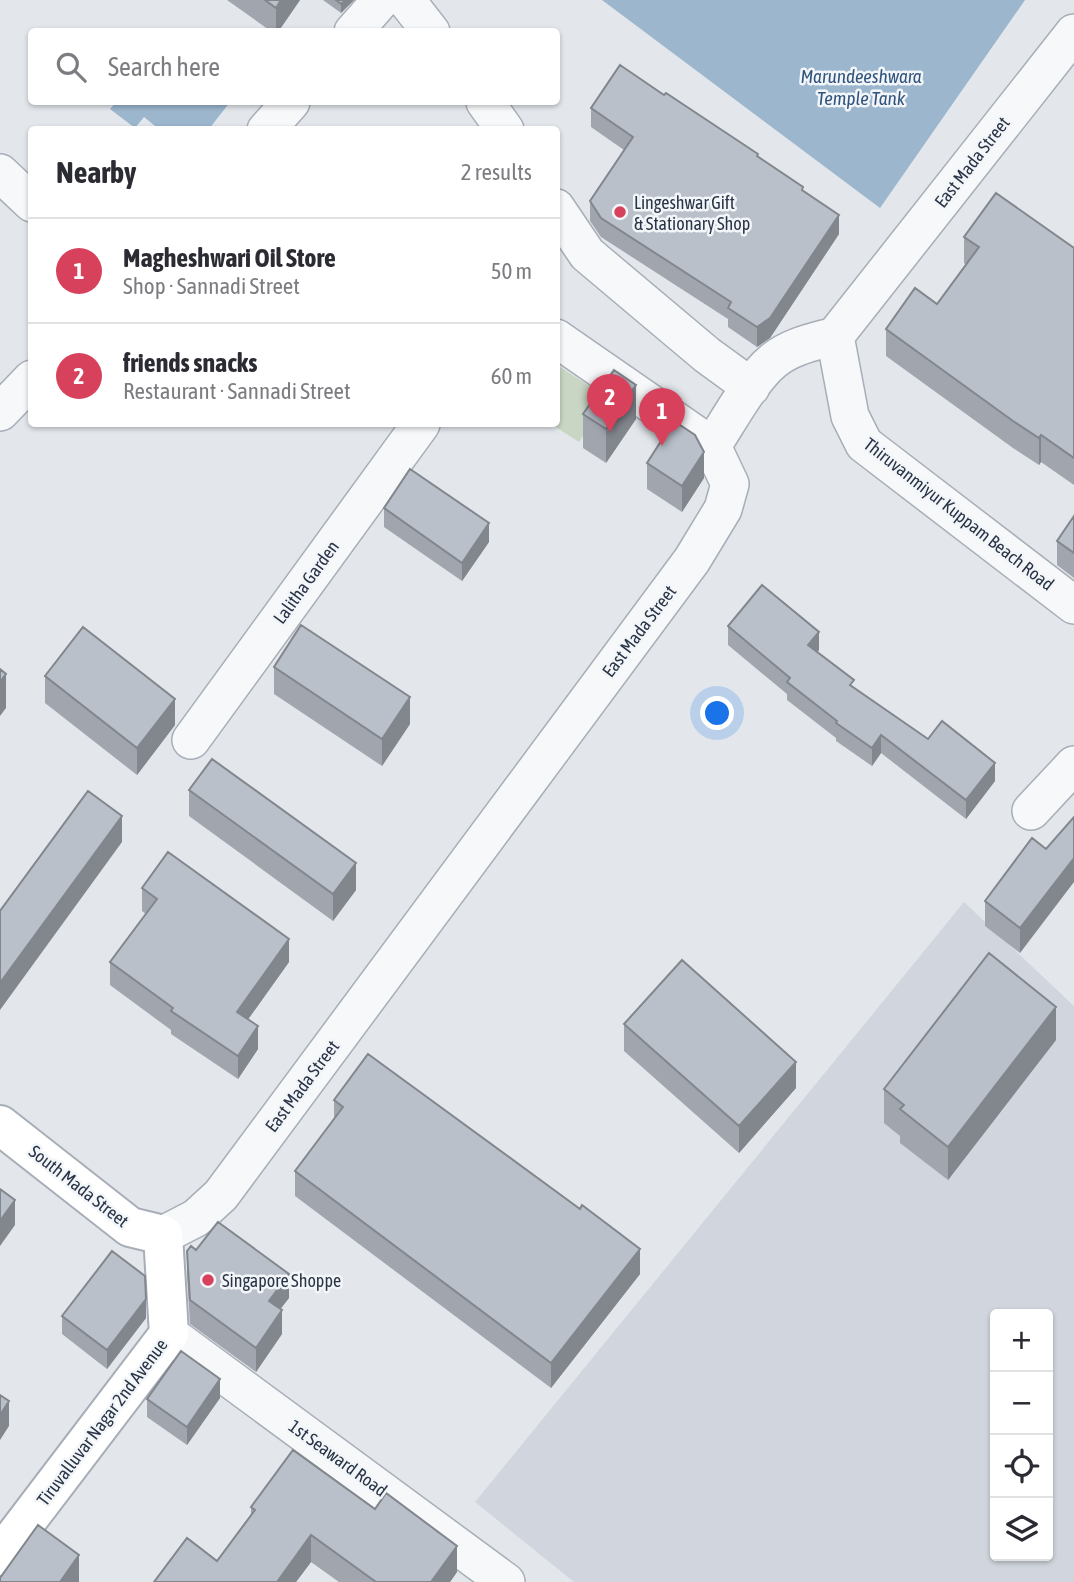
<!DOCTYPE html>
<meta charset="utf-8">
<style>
:root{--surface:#fff;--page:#f7f7f7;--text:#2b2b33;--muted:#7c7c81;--line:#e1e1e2;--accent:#d8415c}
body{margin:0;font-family:"Asap Condensed",sans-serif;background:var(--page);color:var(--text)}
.controls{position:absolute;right:21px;bottom:21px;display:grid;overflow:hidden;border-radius:7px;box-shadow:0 2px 5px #0004}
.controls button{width:63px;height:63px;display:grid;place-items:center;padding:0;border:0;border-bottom:2px solid var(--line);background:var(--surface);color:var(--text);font:35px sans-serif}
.you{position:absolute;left:718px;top:714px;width:24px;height:24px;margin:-18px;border:5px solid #fff;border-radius:50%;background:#1a73e8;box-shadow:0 0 0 10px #1a73e833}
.badge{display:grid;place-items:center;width:46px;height:46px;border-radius:50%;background:var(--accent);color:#fff;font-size:23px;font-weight:700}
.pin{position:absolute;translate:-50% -58px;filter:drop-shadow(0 2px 4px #0008)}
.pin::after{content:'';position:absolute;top:37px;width:24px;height:21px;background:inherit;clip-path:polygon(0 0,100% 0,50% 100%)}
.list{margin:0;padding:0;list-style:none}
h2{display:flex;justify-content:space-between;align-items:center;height:91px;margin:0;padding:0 28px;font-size:30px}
h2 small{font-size:23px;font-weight:400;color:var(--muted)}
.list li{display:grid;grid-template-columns:46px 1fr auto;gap:21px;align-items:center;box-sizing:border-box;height:105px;padding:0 28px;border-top:2px solid var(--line)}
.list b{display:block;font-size:26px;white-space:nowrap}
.list p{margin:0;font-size:23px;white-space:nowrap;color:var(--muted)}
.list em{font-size:23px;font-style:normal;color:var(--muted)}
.icon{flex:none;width:38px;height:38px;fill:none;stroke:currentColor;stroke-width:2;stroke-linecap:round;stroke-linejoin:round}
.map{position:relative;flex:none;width:1074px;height:1582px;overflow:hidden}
.search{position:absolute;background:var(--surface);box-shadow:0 2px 5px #0004;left:28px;top:28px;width:532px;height:77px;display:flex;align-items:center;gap:18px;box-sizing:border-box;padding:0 24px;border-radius:7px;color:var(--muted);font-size:26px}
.panel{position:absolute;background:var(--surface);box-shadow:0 2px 5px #0004;left:28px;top:126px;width:532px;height:301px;border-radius:7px}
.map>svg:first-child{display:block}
</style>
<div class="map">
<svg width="1074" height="1582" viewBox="0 0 1074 1582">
<rect width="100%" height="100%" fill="#e3e7ec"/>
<!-- built -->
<path fill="#d1d6de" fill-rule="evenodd" d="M964,902l110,104v576h-500l-99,-80zM995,1314h53v242h-53z"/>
<!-- green -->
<path fill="#c9d6c3" d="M557,365l51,33 -29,44 -28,-18h5z"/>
<!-- water -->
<path fill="#9cb6ce" d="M602,0h423l-145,208z
M116,102h114l-21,27 -57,1 3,-4 -11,-9 -9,11 -25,-19z"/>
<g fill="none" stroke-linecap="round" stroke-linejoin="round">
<defs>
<path id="street" d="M406,0l25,32
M353,32l28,-32
M485,102l20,28
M266,130l25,-28
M0,173l32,30
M556,208l31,46 120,101 44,32
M835,336l15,80 14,28 210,161
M556,338l156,108
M0,412l32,-33
M191,740l230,-316
M1031,811l43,-46
M163,1235l33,-17 25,-23 471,-635 31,-51 7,-25 -18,-38c16,-24 39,-67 61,-85 18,-15 41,-19 62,-25l239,-303
M169,1334l337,248"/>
<path id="secondary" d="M0,1125l130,102 33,8 6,99 -169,222"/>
</defs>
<!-- street casing -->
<use href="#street" stroke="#a7aeb7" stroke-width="40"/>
<!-- secondary casing -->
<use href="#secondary" stroke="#a7aeb7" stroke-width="42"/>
<!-- street -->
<use href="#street" stroke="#f6f8fa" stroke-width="37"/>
<!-- secondary -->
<use href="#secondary" stroke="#fff" stroke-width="38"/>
</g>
<!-- wall -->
<path fill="#a0a5ae" d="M227,0h73l-22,32h-6z
M323,0h31l-13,13z
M664,95l94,62 45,34 36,43 -69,104 -13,9 -29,-20v-8l-127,-82 -11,-16v-20l34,-51 -33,-23v-19z
M964,237l110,11v237l-33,-23 -2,3 -26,-17 -127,-92v-27l51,-25 29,-39 -2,-2z
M583,414l53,5 -30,44 -23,-15z
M647,463l57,15 -22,34 -35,-23z
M384,508l105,34 -27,39 -78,-54z
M1074,516v62l-17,-13v-24z
M728,626l91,24 -2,2 37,36 74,51 67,42 -29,38 -85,-66 -9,13 -36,-25v-3l-49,-38v-6l-59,-49z
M274,667l136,57 -28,42 -108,-72z
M45,676l130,49 -38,50 -92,-72z
M189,790l167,100 -23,31 -144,-105z
M1046,849l-26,104 -35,-27v-25z
M142,888l147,74 -41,57 10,30 -20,30 -67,-45v-4l-61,-45v-23l36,-48 -4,-3z
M624,1024l172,64 -57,65 -115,-102z
M1056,1040l-108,140 -48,-37v-7l-16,-13v-34z
M334,1100l246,109 60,65 -89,114 -256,-192v-25l39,-52z
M196,1250l93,48 -9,11 2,25 -26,38 -66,-48 -3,-49v-24z
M62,1316l84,2 -39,51 -45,-35z
M220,1398l-33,47 -40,-28v-18z
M251,1507l206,65 -7,10h-111l-28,-20 -15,20h-142l63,-21 34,-47z"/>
<!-- shaded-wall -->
<path fill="#82868d" d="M281,0h19l-22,32h-2v-24z
M345,0h9l-13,13v-9z
M839,215v19l-69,104 -13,9v-20z
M636,385v34l-30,44v-34z
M1041,435v27l-2,3v-27z
M704,452v26l-22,34v-26z
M489,523v19l-27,39v-18z
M819,632v18l-11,13v-18z
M6,674v34l-6,8v-34z
M410,697v27l-28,42v-27z
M175,699v26l-38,50v-27z
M881,735v18l-9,13v-18z
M995,763v18l-29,38v-19z
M122,816v26l-122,168v-27z
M1074,858v24l-54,71v-25z
M356,863v27l-23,31v-27z
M289,939v23l-52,73v-23z
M1056,1007v33l-108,140v-33z
M258,1026v23l-20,30v-23z
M796,1062v26l-57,65v-27z
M15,1200v25l-15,21v-25z
M640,1249v25l-89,114v-25z
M289,1274v24l-20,26v-23z
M146,1299v19l-39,51v-19z
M282,1310v24l-26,38v-24z
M220,1379v19l-33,47v-18z
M9,1401v25l-9,14v-25z
M311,1535v27l-15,20h-19z
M457,1546v26l-7,10h-19z
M79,1555v27h-19z"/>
<!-- building -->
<path fill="#bac0ca" stroke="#82868d" stroke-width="2" d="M265,0h16l-5,8z
M336,0h9l-4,4z
M620,65l44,30 2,-2 92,61 -1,2 46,31 -1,3 37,25 -69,103 -13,9 -29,-19 3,-6 -130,-84 -11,-17 43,-64 -42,-29z
M996,193l78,55v210l-33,-23 -2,3 -26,-17 -127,-92 29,-41 22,16 42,-57 -15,-10z
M614,370l22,15 -30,44 -23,-15z
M674,421l21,14 9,17 -22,34 -35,-23z
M410,469l79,54 -27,40 -78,-55z
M1074,516v37l-17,-12z
M762,585l57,47 -11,13 46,35 -4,5 78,54 14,-18 53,42 -29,37 -85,-65 -9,13 -36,-25 1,-2 -50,-39 3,-4 -62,-52z
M301,625l109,72 -28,42 -108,-72z
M83,627l92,72 -38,49 -92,-72z
M0,669l6,5 -6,8z
M212,759l144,104 -23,31 -144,-104z
M88,791l34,25 -122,167v-72z
M1074,817v41l-54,70 -35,-27 47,-63 14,11z
M168,852l121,87 -52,73 21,14 -20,30 -67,-45 2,-3 -63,-46 47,-63 -15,-11z
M989,953l67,54 -108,140 -48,-38 4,-4 -20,-16z
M682,960l114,102 -57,64 -115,-102z
M368,1054l212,155 2,-4 58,44 -89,114 -256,-192 48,-64 -9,-7z
M0,1189l15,11 -15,21z
M218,1222l71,52 -20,27 13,9 -26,38 -66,-48 -3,-49 4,-5 5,4z
M112,1251l33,25 1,23 -39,51 -45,-34z
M181,1351l39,28 -33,48 -40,-28z
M0,1395l9,6 -9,14z
M293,1450l82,59 11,-16 71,53 -26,36h-55l-65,-47 -34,47h-123l33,-44 30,23 38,-51 -4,-3z
M38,1525l41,30 -19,27h-60v-4z"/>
<!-- markers -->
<g fill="#d8415c" stroke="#f3f6f9" stroke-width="2.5">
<circle cx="620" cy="212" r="7"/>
<circle cx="208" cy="1280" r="7"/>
</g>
<g text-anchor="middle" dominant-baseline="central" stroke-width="5" stroke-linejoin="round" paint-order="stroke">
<!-- street labels -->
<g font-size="18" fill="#293446" stroke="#f3f6f9">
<text transform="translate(972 162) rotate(-52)">East Mada Street</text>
<text transform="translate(959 514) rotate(38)">Thiruvanmiyur Kuppam Beach Road</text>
<text transform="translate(306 582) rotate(-54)">Lalitha Garden</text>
<text transform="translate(639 631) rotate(-53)">East Mada Street</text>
<text transform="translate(302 1086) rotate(-53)">East Mada Street</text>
<text transform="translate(79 1186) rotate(38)">South Mada Street</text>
<text transform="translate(102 1422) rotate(-53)">Tiruvalluvar Nagar 2nd Avenue</text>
<text transform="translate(338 1458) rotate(36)">1st Seaward Road</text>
</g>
<!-- poi labels -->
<g font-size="18" fill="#293446" stroke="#f3f6f9" text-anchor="start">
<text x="634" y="202">Lingeshwar Gift<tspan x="634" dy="21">&amp; Stationary Shop</tspan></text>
<text x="222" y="1280">Singapore Shoppe</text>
</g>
<!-- water labels -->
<g font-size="19" font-style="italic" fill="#30547d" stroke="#f3f6f9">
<text x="861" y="76">Marundeeshwara<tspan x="861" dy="22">Temple Tank</tspan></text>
</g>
</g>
</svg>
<div class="controls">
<button>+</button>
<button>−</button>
<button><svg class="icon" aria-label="locate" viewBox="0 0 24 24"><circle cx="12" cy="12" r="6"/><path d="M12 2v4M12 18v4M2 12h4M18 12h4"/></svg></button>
<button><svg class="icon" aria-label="layers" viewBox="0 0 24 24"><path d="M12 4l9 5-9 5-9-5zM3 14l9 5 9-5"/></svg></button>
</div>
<div class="you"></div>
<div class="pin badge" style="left:662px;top:446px">1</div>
<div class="pin badge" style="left:610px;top:432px">2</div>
<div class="search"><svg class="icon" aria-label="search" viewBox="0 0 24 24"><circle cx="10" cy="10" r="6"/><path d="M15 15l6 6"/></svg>Search here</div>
<section class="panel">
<h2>Nearby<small>2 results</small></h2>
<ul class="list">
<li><span class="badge">1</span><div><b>Magheshwari Oil Store</b><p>Shop · Sannadi Street</p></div><em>50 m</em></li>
<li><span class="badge">2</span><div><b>friends snacks</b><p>Restaurant · Sannadi Street</p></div><em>60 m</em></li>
</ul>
</section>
</div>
